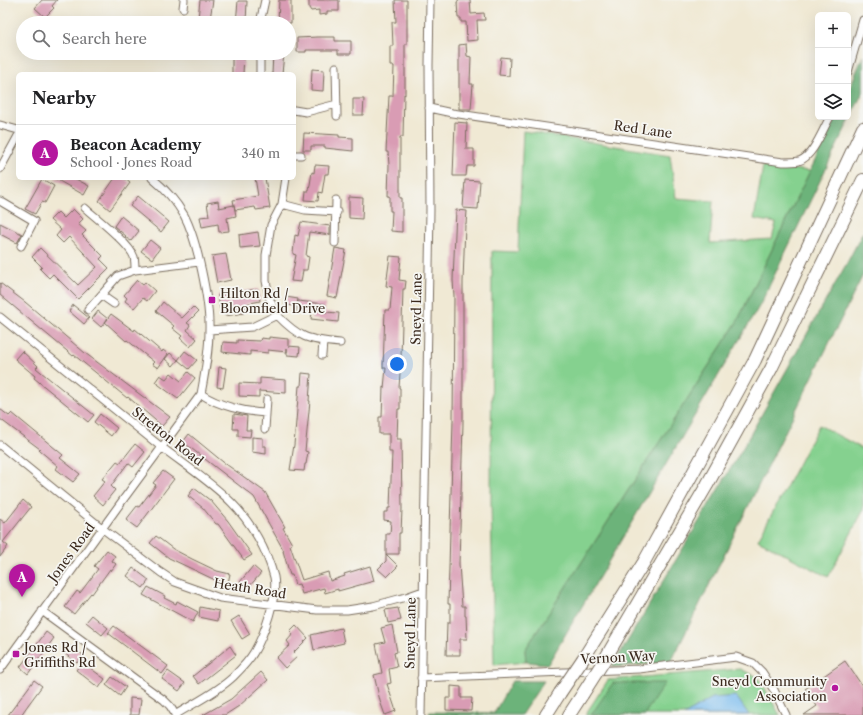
<!DOCTYPE html>
<meta charset="utf-8">
<style>
:root{--surface:#fff;--page:#f6f6f6;--text:#202124;--muted:#757577;--line:#e0e0e0;--accent:#b5179e}
body{margin:0;font-family:"Libre Caslon Text",serif;background:var(--page);color:var(--text)}
.controls{position:absolute;right:12px;top:12px;display:grid;overflow:hidden;border-radius:6px;box-shadow:0 4px 16px #0002}
.controls button{width:36px;height:36px;display:grid;place-items:center;padding:0;border:0;border-bottom:1px solid var(--line);background:var(--surface);color:var(--text);font:20px sans-serif}
.you{position:absolute;left:397px;top:364px;width:14px;height:14px;margin:-10px;border:3px solid #fff;border-radius:50%;background:#1a73e8;box-shadow:0 0 0 6px #1a73e833}
.badge{display:grid;place-items:center;width:26px;height:26px;border-radius:50%;background:var(--accent);color:#fff;font-size:13px;font-weight:700}
.pin{position:absolute;translate:-50% -33px;filter:drop-shadow(0 1px 2px #0008)}
.pin::after{content:'';position:absolute;top:21px;width:14px;height:12px;background:inherit;clip-path:polygon(0 0,100% 0,50% 100%)}
.list{margin:0;padding:0;list-style:none}
h2{display:flex;justify-content:space-between;align-items:center;height:52px;margin:0;padding:0 16px;font-size:17px}
h2 small{font-size:13px;font-weight:400;color:var(--muted)}
.list li{display:grid;grid-template-columns:26px 1fr auto;gap:12px;align-items:center;box-sizing:border-box;height:56px;padding:0 16px;border-top:1px solid var(--line)}
.list b{display:block;font-size:15px;white-space:nowrap}
.list p{margin:0;font-size:13px;white-space:nowrap;color:var(--muted)}
.list em{font-size:13px;font-style:normal;color:var(--muted)}
.icon{flex:none;width:22px;height:22px;fill:none;stroke:currentColor;stroke-width:2;stroke-linecap:round;stroke-linejoin:round}
.map{position:relative;flex:none;width:863px;height:715px;overflow:hidden}
.search{position:absolute;background:var(--surface);box-shadow:0 4px 16px #0002;left:16px;top:16px;width:280px;height:44px;display:flex;align-items:center;gap:10px;box-sizing:border-box;padding:0 14px;border-radius:22px;color:var(--muted);font-size:15px}
.panel{position:absolute;background:var(--surface);box-shadow:0 4px 16px #0002;left:16px;top:72px;width:280px;height:108px;border-radius:6px}
.map>svg:first-child{display:block}
</style>
<div class="map">
<svg width="863" height="715" viewBox="0 0 863 715">
<rect width="100%" height="100%" fill="#f6f6f2"/>
<filter id="ink" filterUnits="userSpaceOnUse"><feTurbulence type="fractalNoise" baseFrequency=".025" numOctaves="2"/><feDisplacementMap in="SourceGraphic" scale="8" xChannelSelector="R" yChannelSelector="G"/><feConvolveMatrix kernelMatrix="1 2 1 2 8 2 1 2 1" color-interpolation-filters="sRGB"/></filter>
<filter id="wash" filterUnits="userSpaceOnUse"><feTurbulence type="fractalNoise" baseFrequency=".012" numOctaves="4" result="noise"/><feDisplacementMap in="SourceGraphic" scale="16" xChannelSelector="R" yChannelSelector="G"/><feGaussianBlur stdDeviation="0.9" result="paint"/><feColorMatrix in="noise" values="0 0 0 0 0 0 0 0 0 0 0 0 0 0 0 0 0 1.4 0 .05"/><feComposite in="paint" operator="in"/></filter>
<g filter="url(#wash)">
<rect width="100%" height="100%" fill="#f0e9d4"/>
<!-- green -->
<path fill="#85d18f" stroke="#607e56" d="M523,131l147,24 6,43 37,3 -3,42 62,-4 4,-16 -22,-4 9,-53 47,5 -73,151 -212,328 1,12 -32,3 -3,-164 1,-250 26,1z
M819,425l44,24v62l-35,66 -70,-37z
M740,669l18,8 22,38h-195l23,-35z"/>
<!-- forest -->
<path fill="#6cb37a" stroke="#546e4c" d="M863,56v36l-103,213 -212,359 -22,-2 -1,-12 212,-328 99,-205h12v-25z
M863,232v43l-192,387 -59,5 129,-216 107,-190z
M512,681h32l-23,34h-91l-1,-3 65,1z
M613,683h52l-21,32h-53z"/>
<!-- water -->
<path fill="#7abcef" stroke="#5a7386" d="M736,696l13,19h-65l28,-17z"/>
<g id="blocks">
<!-- building -->
<path fill="#d99cb4" d="M42,0h15l-5,6 2,2 -9,9 -10,-9z
M200,0h13l-3,19 -12,-1z
M279,0h12v23h-13z
M309,0h30v11h-12v3l-8,1v-5l-8,1 -2,-3z
M395,0h12v44h-2v51l-1,-1 -1,43h-3v61h2v34l-11,-1 1,-20h-2v-15h-2l1,-31 -1,-13h-2l3,-56h4l1,-30h-4v-20h3l-1,-24h4z
M458,0h12l1,14 13,-1 1,7h-8l1,20 -11,1 -1,-19h-5v-4h-3l-1,-16h1z
M238,1h9l-1,22h-10z
M318,37h17v4h16v13h-13v-4h-32v2h-9v-14z
M466,44l1,12 4,1 -1,27h3l-2,25h-12v-64z
M232,53l12,1 -1,20h-11z
M273,53h11l-2,21h-10z
M501,57l9,1 -1,18 -10,-1z
M312,69l12,1 -1,21 -12,-1z
M353,99h11l-1,16h-10z
M455,122l12,1 -1,26h8v17h-7l-1,10h-13z
M304,133l35,2v2l14,1v13l-28,-3v-2h-14v4h-8z
M315,165l14,1 -1,8h-3l-3,19 -3,-1 -1,9 -13,-1 1,-9h3l3,-19 2,1z
M54,178h20l15,8 -5,9z
M115,178h9l6,5 -20,27 -11,-9z
M255,178h10l5,30 -14,2 -1,-3 -20,3 -2,-10 25,-4z
M42,179l12,7 -9,17 -3,-1 -7,12 -10,-5z
M465,180l15,1 -2,28 -15,-1z
M138,196l31,26 -8,10 -31,-26z
M349,197l14,1 -1,21 -13,-1z
M218,201l1,7 15,-3 2,11 -9,2 2,13 -10,1 -1,-8 -16,3 -2,-10 9,-1 -2,-13z
M73,209l10,10 -5,5 8,7 -4,4 21,21 -3,3 9,9 -31,31 -25,-25 -4,4 -9,-9 2,-2 -10,-10 8,-9 38,37 19,-18 -28,-30 -6,6 -7,-7 5,-6 -11,-10 8,-8 6,6z
M456,210l11,1 -1,13h-1l-2,58v141l-4,141 3,42h3v10h1l1,23h-7v16h-14l1,-32h3v-19h-2l5,-183 1,-125 -1,-16z
M121,216l18,15 -8,10 -6,-4 1,-1 -12,-10z
M301,222l29,4v9l-21,-3 -3,24 3,1 -2,13h-4l-2,12 -10,-1 5,-26 -3,-1 2,-19 3,1z
M0,223l22,11 -5,9 -17,-9z
M258,232l2,14 -20,2 -1,-13z
M150,240l10,8 -8,11 -11,-8z
M335,248l11,2 -9,48 -10,-2z
M226,254l5,26 -14,3 -5,-27z
M390,256l11,1 -2,23 7,1 -1,8h-2l-2,68 -2,31h1v21h-2l-1,30h4l1,70 -1,24h-2v21h-13v-20h4l1,-13 -7,-1v-8h4v-4h2l2,-56h-3v-18h-10v-17h3l1,-30 1,1 2,-20h-3l2,-58h5l2,-23 -6,-1z
M137,280l6,5 2,-3 10,9 -8,10 -4,-3 -9,10 -9,-7 2,-3 -3,-3z
M0,283l25,19 60,51 85,64 -8,9 -34,-29 -1,1 -53,-43 -1,1 -73,-61z
M258,289l2,12 -14,3 1,3h-4l1,6 -19,3 -1,-8 -4,1 -2,-14z
M286,297l12,2 -1,5 1,-3 27,3v8l14,1 -1,9 -27,-3 1,-6 -16,-1 1,-6 -12,-1z
M163,302l19,16 11,-11 5,5 -11,11 3,2 -3,5 10,9 -7,8 -10,-9 2,-2 -10,-8 2,-2 -18,-15z
M73,305l16,13 -5,6 -15,-13z
M98,311l10,8 -7,8 -9,-8z
M111,314l23,17 1,-2 27,23 1,-2 5,4 -10,14 -6,-4 2,-2 -27,-22 -1,1 -21,-19z
M269,337l19,2v7l12,1 -1,9 -12,-1v-7v4l-19,-2v3l-18,-2v4l-28,-3 1,-10 14,1v-3l23,1 1,-3 8,1z
M22,351l16,15 -2,2 58,47 -6,7 -54,-44 1,-2 -20,-17z
M185,351l12,9 -8,9 -11,-9z
M170,353l8,7 -5,6 -8,-7z
M219,367l7,1 -3,20 -6,-1z
M188,372l7,6 -17,21 -23,-17 5,-7 6,4 5,-6 10,8z
M302,373l9,1 -2,27h1l-5,50 3,1 -2,12h-1l-1,7 -14,-1 4,-25 5,-59h2z
M260,378l26,2v13l-27,-2v6l-20,-1v-13l21,1z
M0,409l9,7 3,-3 51,42 -3,3 20,16 -7,8 -17,-13 2,-3 -19,-16 1,-1 -40,-30z
M100,414l17,14 -6,8 -17,-14z
M234,414l13,2 -1,14h5l-1,7 -12,-1v-7h-5z
M189,434l34,28 42,30 20,35 -2,1 9,16 -2,1 12,35 26,-8 2,9 15,-5 -1,-2 26,-8 4,15 -36,10v-2l-13,4 -1,-5 -22,6 -3,-10 -4,1 -3,-10h-2l-7,-24h1l-30,-54 -71,-55z
M252,437l11,1v8h3v8l-14,-2z
M135,444l10,8 -12,15 -5,-4 -17,23 4,4 -12,15 -10,-9 12,-15 -3,-2 15,-18 3,2z
M163,471l11,8 -37,49 -11,-8 11,-14 2,1 17,-22 -3,-2z
M194,488l17,13 17,20 24,34 -8,5 -26,-36h-2l-13,-16 -15,-12z
M23,500l8,7 -28,35 5,4 -8,11v-38l5,4z
M156,536l17,13 19,10 25,12 13,3 -2,9 -15,-4 -44,-21 -19,-15z
M107,550l8,6 -3,5 4,3 -5,7 -1,-2 -18,25 -1,-1 -17,21 -9,-7 12,-16 3,2 18,-24 -4,-3z
M386,554l12,12 -11,11 -9,-8 8,-8z
M253,566l8,7 -13,15 -8,-6z
M133,568l16,12 -6,8 -16,-12z
M148,587l17,9 -1,2 12,6 1,-3 21,11 -5,10 -50,-27z
M200,607l19,4 -1,10 -19,-4z
M398,608l3,12 -13,3 -3,-13z
M92,615l16,13 -6,7 -16,-13z
M239,616l11,18 -8,5 -11,-18z
M296,625l12,13 -14,14 4,4 -13,12 -9,-10 14,-13 -3,-4 6,-7 -3,-3z
M392,625l5,27 -3,1 3,14 -8,2 2,14 -4,1 9,27 -11,4 -5,-14 -6,-26 8,-2 -6,-29 9,-2 -4,-14z
M114,626l54,40 -6,8 -54,-41z
M341,628l3,15 -30,7 -3,-15z
M46,632l8,6 -26,36 -8,-7z
M69,645l14,10 -6,8 -13,-10z
M230,646l6,9 -37,29 -6,-8z
M845,661l18,26v28h-59l13,-9 -12,-17z
M82,662l23,17 -6,9 -23,-18z
M168,671l17,12 -6,8 -17,-12z
M261,672l7,8 -29,26 -14,9h-22l28,-16z
M112,677l14,10 -6,9 -14,-11z
M34,680l8,6 -14,19 -7,10h-13z
M451,686l10,1v11h11l-1,13 -25,-1v-12h5z
M130,698l11,1 -2,16h-9z"/>
</g>
</g>
<g filter="url(#ink)">
<use href="#blocks" fill-opacity="0" stroke="#7a6d5e" stroke-width="1"/>
<g fill="none" stroke-linecap="round" stroke-linejoin="round">
<defs>
<path id="minor" d="M183,8l1,-8
M260,23l5,-23
M260,53v21
M336,67l1,49
M848,72l15,-52
M429,108l23,5 331,49c5,0 11,0 16,-1 14,-4 24,-32 31,-44
M294,110l12,2 31,-8
M0,125l18,5
M294,155h7
M0,169l18,-33
M0,201l34,20 -13,25
M282,204l23,6 32,2
M85,208c11,10 45,36 49,49 1,4 1,9 1,13l-17,6 -30,34
M335,243l1,-43
M135,270l64,-8
M101,295l13,9
M277,315l-7,-15 -4,-19v-26l5,-30 11,-21 4,-26
M0,317c52,42 103,83 155,125 25,20 53,37 76,60 20,20 36,48 43,75 4,20 -10,58 -20,75 -5,9 -14,18 -21,25 -17,16 -39,26 -58,38
M209,330l43,-3 25,-12c22,23 31,25 63,28
M322,355l1,-13
M201,394c18,12 44,18 65,19
M265,429l2,-30
M0,445l103,84 57,43 15,10 45,16 97,12h30l26,-4 33,-9 17,-6
M42,611l122,89 6,6 5,8
M0,670l117,-162 84,-114c4,-21 8,-42 8,-64 1,-28 -12,-91 -25,-115 -8,-14 -20,-27 -32,-37
M421,678l218,-9 97,-12 17,6 9,9 12,18 12,25
M421,715l9,-505 -1,-145 1,-65"/>
<path id="motorway" d="M583,659l61,-97 111,-202 108,-232
M605,659l102,-174 64,-116 92,-189
M546,715l14,-22
M569,715l13,-20"/>
</defs>
<!-- minor casing -->
<use href="#minor" stroke="#7a6d5e" stroke-width="9"/>
<!-- motorway casing -->
<use href="#motorway" stroke="#7a6d5e" stroke-width="14"/>
<!-- minor -->
<use href="#minor" stroke="#fff" stroke-width="7"/>
<!-- motorway -->
<use href="#motorway" stroke="#fff" stroke-width="12"/>
<defs>
<path id="motorway-bridge" d="M560,693l23,-34
M582,695l23,-36"/>
</defs>
<!-- motorway-bridge casing -->
<use href="#motorway-bridge" stroke="#7a6d5e" stroke-width="14" stroke-linecap="butt"/>
<!-- motorway-bridge -->
<use href="#motorway-bridge" stroke="#fff" stroke-width="12"/>
</g>
</g>
<!-- markers -->
<g fill="#b5179e" stroke="#f6f6f2" stroke-width="1.5">
<rect x="208" y="296" width="8" height="8" rx="2"/>
<rect x="12" y="650" width="8" height="8" rx="2"/>
<circle cx="835" cy="688" r="4"/>
</g>
<g text-anchor="middle" dominant-baseline="central" stroke-width="3.5" stroke-linejoin="round" paint-order="stroke">
<!-- street labels -->
<g font-size="13" fill="#3b2a1e" stroke="#f6f6f2">
<text transform="translate(643 129) rotate(8)">Red Lane</text>
<text transform="translate(416 309) rotate(-89)">Sneyd Lane</text>
<text transform="translate(168 436) rotate(38)">Stretton Road</text>
<text transform="translate(71 552) rotate(-54)">Jones Road</text>
<text transform="translate(250 588) rotate(9)">Heath Road</text>
<text transform="translate(410 633) rotate(-89)">Sneyd Lane</text>
<text transform="translate(618 657) rotate(-3)">Vernon Way</text>
</g>
<!-- poi labels -->
<g font-size="13" fill="#3b2a1e" stroke="#f6f6f2" text-anchor="start">
<text x="220" y="293">Hilton Rd /<tspan x="220" dy="15">Bloomfield Drive</tspan></text>
<text x="24" y="647">Jones Rd /<tspan x="24" dy="15">Griffiths Rd</tspan></text>
<text x="827" y="681" text-anchor="end">Sneyd Community<tspan x="827" dy="15">Association</tspan></text>
</g>
</g>
</svg>
<div class="controls">
<button>+</button>
<button>−</button>
<button><svg class="icon" aria-label="layers" viewBox="0 0 24 24"><path d="M12 4l9 5-9 5-9-5zM3 14l9 5 9-5"/></svg></button>
</div>
<div class="you"></div>
<div class="pin badge" style="left:22px;top:597px">A</div>
<div class="search"><svg class="icon" aria-label="search" viewBox="0 0 24 24"><circle cx="10" cy="10" r="6"/><path d="M15 15l6 6"/></svg>Search here</div>
<section class="panel">
<h2>Nearby<small></small></h2>
<ul class="list">
<li><span class="badge">A</span><div><b>Beacon Academy</b><p>School · Jones Road</p></div><em>340 m</em></li>
</ul>
</section>
</div>
